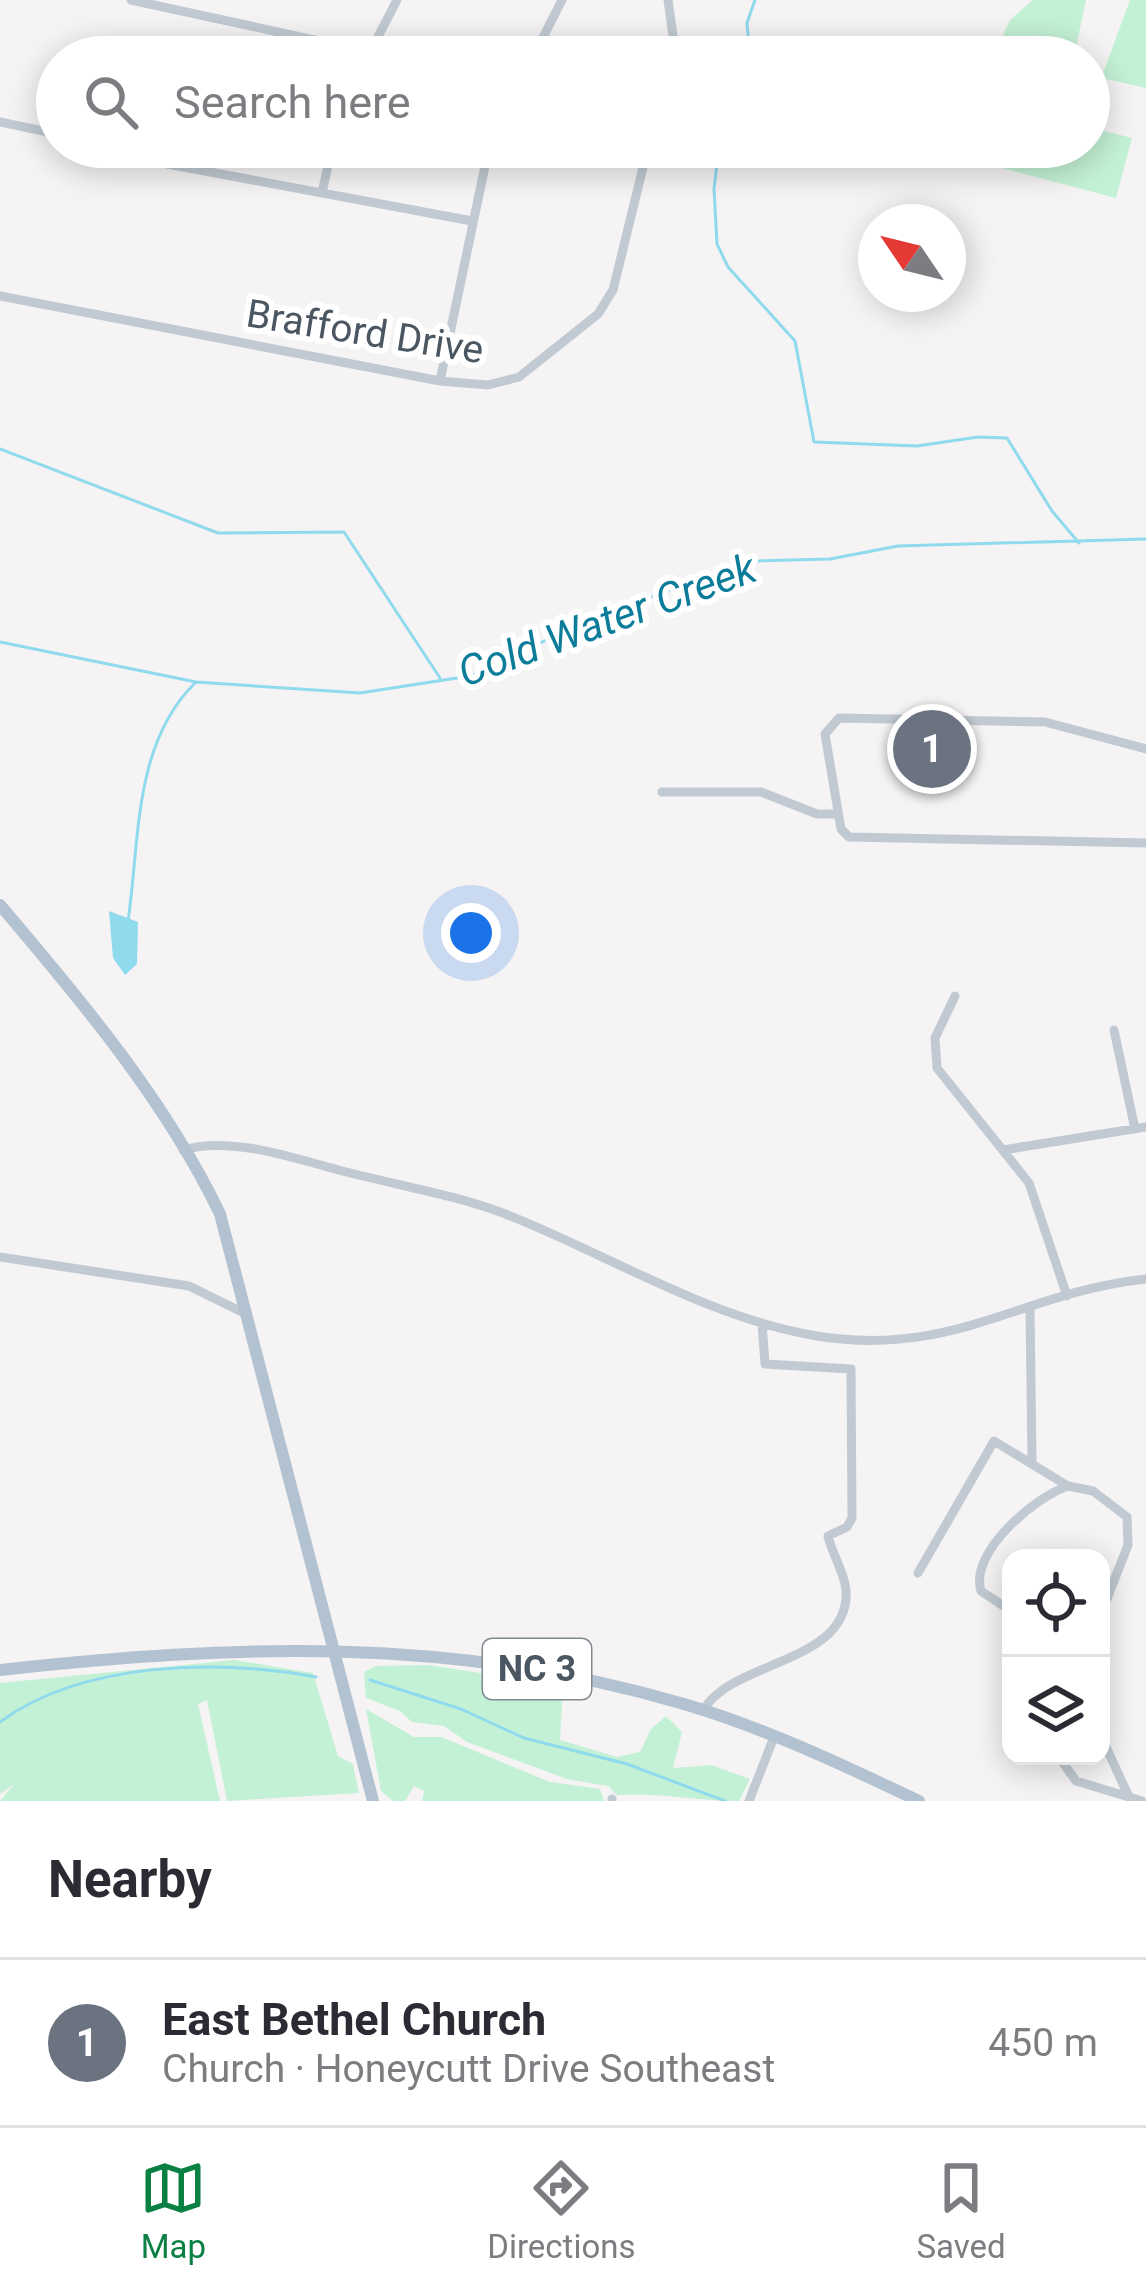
<!DOCTYPE html>
<meta charset="utf-8">
<style>
:root{--surface:#fff;--page:#f7f7f7;--text:#2b2b33;--muted:#7c7c81;--line:#e1e1e2;--accent:#0b8043}
body{margin:0;font-family:Roboto,sans-serif;background:var(--page);color:var(--text)}
.controls{position:absolute;right:36px;bottom:36px;display:grid;overflow:hidden;border-radius:24px;box-shadow:0 6px 30px #0003}
.controls button{width:108px;height:108px;display:grid;place-items:center;padding:0;border:0;border-bottom:3px solid var(--line);background:var(--surface);color:var(--text);font:60px sans-serif}
.compass{position:absolute;left:858px;top:204px;width:108px;height:108px;border-radius:50%;background:var(--surface);box-shadow:0 6px 30px #0003;rotate:305deg}
.you{position:absolute;left:471px;top:933px;width:42px;height:42px;margin:-30px;border:9px solid #fff;border-radius:50%;background:#1a73e8;box-shadow:0 0 0 18px #1a73e833}
.badge{display:grid;place-items:center;width:78px;height:78px;border-radius:50%;background:var(--accent);color:#fff;font-size:39px;font-weight:700}
.pin{position:absolute;translate:-50% -50%;border:6px solid #fff;box-shadow:0 3px 12px #0006}
.list{margin:0;padding:0;list-style:none}
h2{display:flex;justify-content:space-between;align-items:center;height:156px;margin:0;padding:0 48px;font-size:51px}
h2 small{font-size:39px;font-weight:400;color:var(--muted)}
.list li{display:grid;grid-template-columns:78px 1fr auto;gap:36px;align-items:center;box-sizing:border-box;height:168px;padding:0 48px;border-top:3px solid var(--line)}
.list b{display:block;font-size:45px;white-space:nowrap}
.list p{margin:0;font-size:39px;white-space:nowrap;color:var(--muted)}
.list em{font-size:39px;font-style:normal;color:var(--muted)}
.icon{flex:none;width:66px;height:66px;fill:none;stroke:currentColor;stroke-width:2;stroke-linecap:round;stroke-linejoin:round}
.map{position:relative;flex:none;width:1146px;height:1801px;overflow:hidden}
.search{position:absolute;background:var(--surface);box-shadow:0 6px 30px #0003;left:36px;right:36px;top:36px;height:132px;display:flex;align-items:center;gap:30px;box-sizing:border-box;padding:0 42px;border-radius:66px;color:var(--muted);font-size:45px}
.sheet{height:324px;background:var(--surface)}
nav{display:flex;justify-content:space-around;align-items:center;box-sizing:border-box;height:168px;border-top:3px solid var(--line);background:var(--surface);font-size:33px;color:var(--muted)}
nav a{display:grid;justify-items:center;gap:6px}
nav .on{color:var(--accent)}
.map>svg:first-child{display:block}
</style>
<div class="map">
<svg width="1146" height="1801" viewBox="0 0 1146 1801">
<rect width="100%" height="100%" fill="#f5f3f3"/>
<!-- green -->
<path fill="#c3f1d5" d="M1033,0h53l-12,57h-38l-37,-13 11,-24z
M1130,0h16v88l-40,-9 -3,-6z
M1089,127l43,11 -16,60 -118,-31 5,-20h86z
M234,1660l79,13 25,83 15,8 6,29 -132,8 -20,-101 -9,4 22,97h-220l14,-17 -14,10v-111z
M428,1665l130,20 5,5 -3,50 57,17 23,-5 11,-23 15,-13 16,16 -9,36 38,-3 39,14 -11,22c-41,0 -84,-9 -122,-6l-9,-9 -41,-7 -100,-37 -23,-16 -32,-4 -12,-11 -34,-13 -2,-26 11,-6z
M366,1709l48,28h27l109,45 50,7 4,12h-182l2,-10 -10,-5 -9,15h-12l-12,-10z"/>
<!-- water -->
<path fill="#90daee" d="M109,911l29,11 -1,42 -12,11 -12,-17z"/>
<g fill="none" stroke-linecap="round" stroke-linejoin="round">
<!-- stream -->
<path stroke="#90daee" stroke-width="3" d="M750,57l-3,-34 8,-23
M728,147l-11,17 -3,25 3,55 11,23 67,74 19,101 103,4 61,-9 29,1 45,73 27,32
M0,449l218,84 126,-1 96,146
M0,642l196,40 164,11 110,-17 125,-59 158,-56 77,-2 68,-13 248,-7
M128,921c12,-81 5,-177 67,-238
M370,1680l91,29 63,29 103,26 98,37
M0,1722c83,-61 217,-63 316,-45"/>
<!-- minor -->
<path stroke="#c1cad2" stroke-width="9" d="M131,0l239,52
M668,0l8,57
M370,52l27,-52
M533,57l29,-57
M0,122l57,12
M104,147l63,17 305,57
M322,193l10,-46
M0,296l440,85 48,4 31,-8 79,-63 15,-24 35,-143
M440,381l49,-234
M1146,749l-101,-27 -206,-4 -14,16 16,95 8,8 297,6
M662,792h99l56,22h21
M955,996l-20,42 2,30 92,115 38,113
M1114,1030l21,99
M183,1150c46,-14 107,7 152,19 55,15 114,24 168,44 103,40 204,105 314,123 137,22 205,-44 329,-57
M1003,1150l143,-23
M0,1257l189,29 57,28
M1030,1308l2,154
M918,1573l76,-132 74,45 25,5 34,26 1,28 -27,69
M1011,1611l-30,-20c-12,-39 54,-94 87,-105
M703,1711c27,-51 148,-47 143,-121 -2,-19 -14,-36 -18,-54l19,-9 5,-9 -1,-149 -86,-5 -3,-41
M1101,1736l28,61 13,4
M1058,1756l18,25 53,16
M612,1801v-2
M749,1801l25,-64"/>
<!-- major -->
<path stroke="#b3c2d1" stroke-width="12" d="M0,905c80,94 166,196 220,309l153,587
M0,1670c237,-26 453,-34 684,34 81,24 159,61 235,97"/>
</g>
<g text-anchor="middle" dominant-baseline="central" stroke-width="12" stroke-linejoin="round" paint-order="stroke">
<!-- shield labels -->
<rect fill="#fff" stroke="#808990" stroke-width="3" x="483" y="1639" width="108" height="60" rx="9"/>
<g font-size="36" font-weight="bold" fill="#4a5661">
<text x="537" y="1669">NC 3</text>
</g>
<!-- street labels -->
<g font-size="39" fill="#4a5661" stroke="#fff">
<text transform="translate(365 332) rotate(9)">Brafford Drive</text>
</g>
<!-- water labels -->
<g font-size="42" font-style="italic" fill="#0c7c9b" stroke="#fff">
<text transform="translate(607 620) rotate(-20)">Cold Water Creek</text>
</g>
</g>
</svg>
<div class="controls">
<button><svg class="icon" aria-label="locate" viewBox="0 0 24 24"><circle cx="12" cy="12" r="6"/><path d="M12 2v4M12 18v4M2 12h4M18 12h4"/></svg></button>
<button><svg class="icon" aria-label="layers" viewBox="0 0 24 24"><path d="M12 4l9 5-9 5-9-5zM3 14l9 5 9-5"/></svg></button>
</div>
<svg class="compass" viewBox="-18 -18 36 36"><path d="M0-13l5 13h-10z" fill="#e53935"/><path d="M0 13l5-13h-10z" fill="#7c7c81"/></svg>
<div class="you"></div>
<div class="pin badge" style="left:932px;top:749px;background:#6b7280">1</div>
<div class="search"><svg class="icon" aria-label="search" viewBox="0 0 24 24"><circle cx="10" cy="10" r="6"/><path d="M15 15l6 6"/></svg>Search here</div>
</div>
<section class="sheet">
<h2>Nearby<small></small></h2>
<ul class="list">
<li><span class="badge" style="background:#6b7280">1</span><div><b>East Bethel Church</b><p>Church · Honeycutt Drive Southeast</p></div><em>450 m</em></li>
</ul>
</section>
<nav>
<a class="on"><svg class="icon" aria-label="map" viewBox="0 0 24 24"><path d="M3 6l6-2 6 2 6-2v14l-6 2-6-2-6 2zM9 4v14M15 6v14"/></svg>Map</a>
<a><svg class="icon" aria-label="directions" viewBox="0 0 24 24"><path d="M12 3l9 9-9 9-9-9zM9 14v-3h6M13 9l2 2-2 2"/></svg>Directions</a>
<a><svg class="icon" aria-label="saved" viewBox="0 0 24 24"><path d="M7 4h10v16l-5-4-5 4z"/></svg>Saved</a>
</nav>
